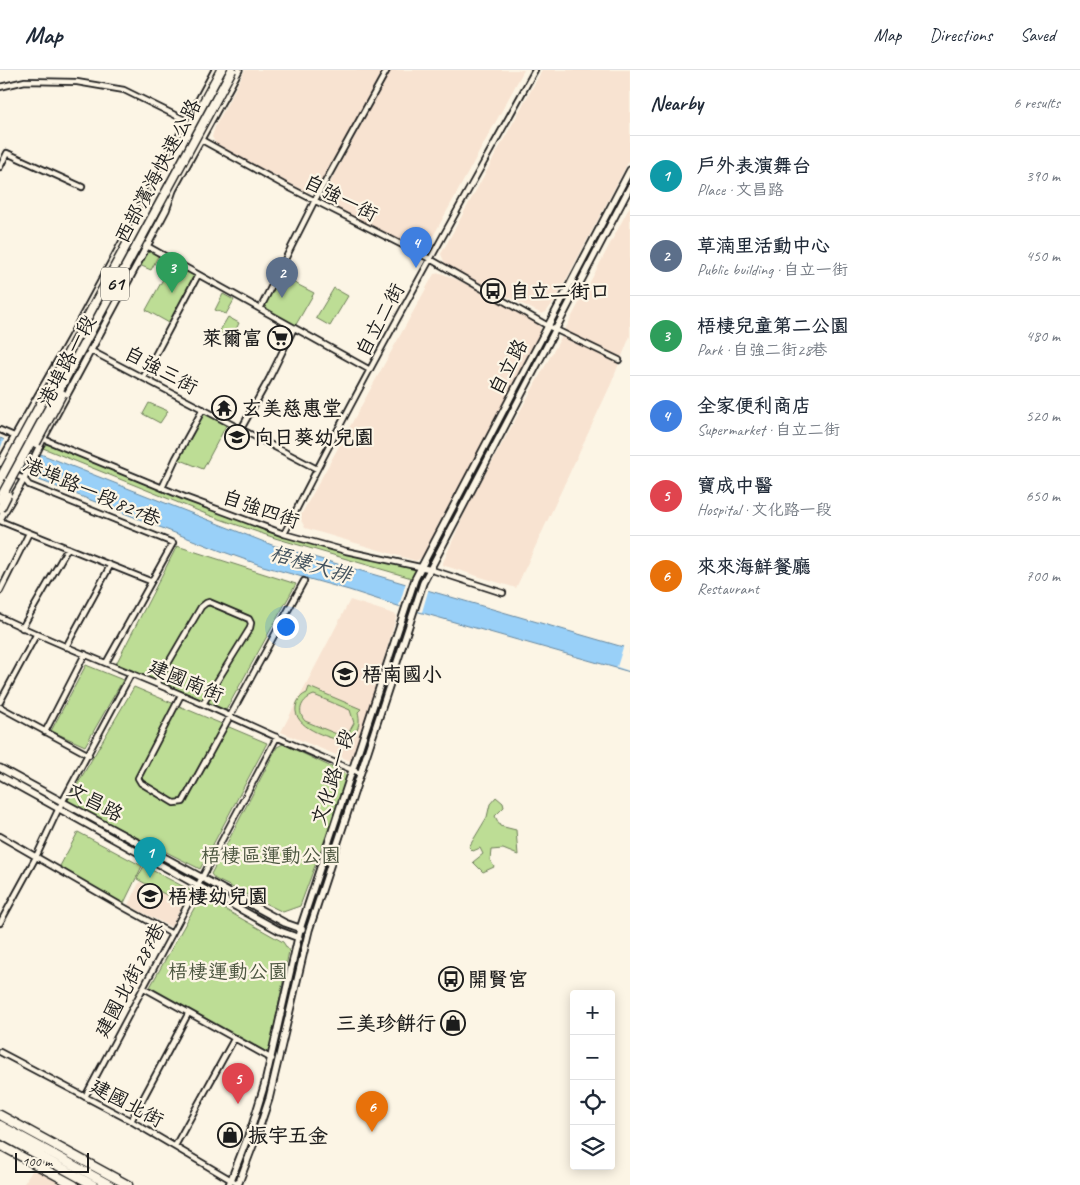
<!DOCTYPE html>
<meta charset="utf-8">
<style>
:root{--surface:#fff;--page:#f6f6f7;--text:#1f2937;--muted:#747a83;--line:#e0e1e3;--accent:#d93025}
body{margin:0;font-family:Caveat,"LXGW WenKai TC",sans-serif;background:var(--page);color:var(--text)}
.controls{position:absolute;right:15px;bottom:15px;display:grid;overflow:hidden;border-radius:5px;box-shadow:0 2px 12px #0003}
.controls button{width:45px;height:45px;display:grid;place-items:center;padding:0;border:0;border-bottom:1px solid var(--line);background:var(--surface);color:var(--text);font:25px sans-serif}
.scale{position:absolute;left:15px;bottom:12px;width:74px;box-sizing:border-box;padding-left:5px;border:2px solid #1c1c1c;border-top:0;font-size:14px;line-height:18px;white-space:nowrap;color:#1c1c1c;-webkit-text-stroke:4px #fcf5e5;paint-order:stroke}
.you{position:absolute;left:285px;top:556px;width:18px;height:18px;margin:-12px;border:4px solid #fff;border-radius:50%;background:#1a73e8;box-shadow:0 0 0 8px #1a73e833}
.badge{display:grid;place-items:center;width:32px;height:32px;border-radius:50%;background:var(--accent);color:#fff;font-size:16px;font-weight:700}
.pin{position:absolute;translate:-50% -41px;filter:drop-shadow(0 1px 2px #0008)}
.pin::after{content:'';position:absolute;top:26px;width:18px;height:15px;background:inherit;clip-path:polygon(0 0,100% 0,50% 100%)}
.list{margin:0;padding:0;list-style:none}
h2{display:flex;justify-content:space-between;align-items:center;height:65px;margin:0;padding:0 20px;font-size:21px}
h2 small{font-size:16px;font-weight:400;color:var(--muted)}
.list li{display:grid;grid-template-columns:32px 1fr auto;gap:15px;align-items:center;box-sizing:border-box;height:80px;padding:0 20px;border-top:1px solid var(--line)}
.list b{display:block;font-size:19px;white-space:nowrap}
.list p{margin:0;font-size:16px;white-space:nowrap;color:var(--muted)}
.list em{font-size:16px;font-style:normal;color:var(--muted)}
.icon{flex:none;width:28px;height:28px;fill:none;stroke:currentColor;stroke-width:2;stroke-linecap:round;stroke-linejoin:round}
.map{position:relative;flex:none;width:630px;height:1115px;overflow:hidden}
header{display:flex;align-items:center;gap:30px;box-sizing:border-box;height:70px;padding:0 25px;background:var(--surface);border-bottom:1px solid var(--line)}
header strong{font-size:24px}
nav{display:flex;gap:28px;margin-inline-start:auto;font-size:18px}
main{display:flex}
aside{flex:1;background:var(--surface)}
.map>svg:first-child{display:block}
</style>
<header>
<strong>Map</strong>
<nav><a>Map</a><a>Directions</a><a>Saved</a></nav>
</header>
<main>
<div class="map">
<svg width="630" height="1115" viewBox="0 0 630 1115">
<rect width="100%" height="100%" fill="#fcf5e5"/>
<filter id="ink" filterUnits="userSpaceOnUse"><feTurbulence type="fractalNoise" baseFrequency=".02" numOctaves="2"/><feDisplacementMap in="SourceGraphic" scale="10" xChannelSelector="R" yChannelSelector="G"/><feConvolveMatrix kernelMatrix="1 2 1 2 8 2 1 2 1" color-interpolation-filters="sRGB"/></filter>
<g filter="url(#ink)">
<!-- built -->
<path fill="#f8e3d1" d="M245,0h139l-63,118 -7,3 -7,1 -89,-45 -6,-10 3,-10z
M390,0h134l-94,172 -6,7 -6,2 -91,-47 -3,-10z
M542,0h88v89l-74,140 -10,13 -4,2 -78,-39 -19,-11 -4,-10z
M630,136v130l-19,48 -95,204 -74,-23 26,-60 91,-164z
M441,203l19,8 77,40 4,8 -6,18 -97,178 -12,30 -10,6 -111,-33 -4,-8v-5l133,-241z
M350,530l47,15 -44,147 -72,-30z
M140,811l43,23 -12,23 -43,-22z
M34,1098l32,17h-43z"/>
<!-- green -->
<path fill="#bddd95" stroke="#6c7c58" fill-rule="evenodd" d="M147,176l13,7 -9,17 -14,-6z
M173,191l25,14 -27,49 -25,-14z
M279,205l35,18 -20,35 -34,-19z
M334,218l14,8 -18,30 -14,-8z
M223,224l11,6 -8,14 -11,-4z
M228,247l11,6 -7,15 -13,-6z
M149,333l19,8 -8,12 -17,-9z
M203,339l25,13 -25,47 -27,-11z
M49,371l227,90 140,38 -1,10 -140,-41 -64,-22 -168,-68z
M177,476l119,38 -70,126 -110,-46z
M86,595l37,15 -38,66 -34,-15z
M134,617l133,56 -67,126 -133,-67z
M309,617l52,22 -3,3c4,15 -3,27 -19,28 -16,-4 -50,-15 -42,-37 2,-5 5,-8 10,-10zM314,625l36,15 4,13 -5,9 -10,3 -34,-14c-9,-10 -3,-22 9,-26z
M283,674l61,29 4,4 -48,129 -17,6 -68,-33 -4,-5 66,-127z
M496,727l7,6 1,4 -9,9 5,10 16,4 2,25 -15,-6 -12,1 -1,10 4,7 -11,5 -10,-10 10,-8 -3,-6 -7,3 -4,-4 18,-30 3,-13z
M78,762l64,34 -19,39 -64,-37z
M144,796l46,24 -7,14 -46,-25z
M201,826l82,46 6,9 -20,102 -119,-66z"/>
<!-- water -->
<path fill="#99d0f8" stroke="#6788a0" d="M0,368l272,107 358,104v23l-232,-66 -49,-16 -86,-24 -42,-15 -187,-73 -34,-16z"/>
<!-- pier -->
<path fill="#fcf5e5" d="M5,367l35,15 -7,18 -33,-13v-8z
M406,512l23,6 -7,24 -23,-6z
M624,574l6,2 -1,25 -12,-4z"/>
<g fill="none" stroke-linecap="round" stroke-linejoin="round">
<defs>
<path id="minor" d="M0,17l25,-6 52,1 47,8 63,31
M198,68l86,47 146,74 118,67 71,34
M0,97l7,-14 75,34
M138,171l232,129
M260,239l55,-109 72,-130
M82,276l235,123
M143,308l55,-103
M241,359l28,-50 25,-51
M0,360l14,6
M41,368l146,60 97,36 62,17 83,18 74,24
M13,404l11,5 5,6 144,58 -67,120
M162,418l14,-30 27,-49
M0,451l150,60
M284,464c79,-157 166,-310 251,-464
M0,521l29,-58
M0,547c66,32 136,57 203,87 52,23 104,48 157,69
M22,558l46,-80
M66,577l44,-81
M156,614l45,-77 5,-4 3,-1 40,17 2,4 -1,5 -47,76
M181,625l-43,83 3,5 33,20 9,-1 121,-221
M0,632l36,-67
M0,637l89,48
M45,662l40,-78
M0,766l125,72 47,26
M0,853l36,-66 22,-47 73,-136
M144,918l128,71
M0,982l131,69 107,63
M85,1027l192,-360
M131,1051l57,-107
M175,1076l59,-107"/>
<path id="tertiary" d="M0,393l70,-124 145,-269
M0,418l135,-249 8,-14 7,-9
M0,449l24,-40 19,-40 104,-193 19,-36 7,-20 66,-120
M0,698l285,155 17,6
M0,706l280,155 19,7
M229,1115l23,-59 13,-43 35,-154 115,-350 215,-409
M238,1115l19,-50 12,-36 40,-169 114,-347 207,-396"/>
<path id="primary" d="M0,1045l128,70
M0,1055l110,60
M0,1064l93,51
M0,1075l74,40"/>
</defs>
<!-- minor casing -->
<use href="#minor" stroke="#1c1c1c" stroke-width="8"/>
<!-- tertiary casing -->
<use href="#tertiary" stroke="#1c1c1c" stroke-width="9"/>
<!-- primary casing -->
<use href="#primary" stroke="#1c1c1c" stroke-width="11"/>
<!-- minor -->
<use href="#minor" stroke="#fcf5e5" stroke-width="4.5"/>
<!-- tertiary -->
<use href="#tertiary" stroke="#fcf5e5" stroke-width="5.5"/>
<!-- primary -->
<use href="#primary" stroke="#fcf5e5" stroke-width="8"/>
<defs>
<path id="trunk-bridge" d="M36,373l26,-49
M0,409l221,-409
M0,429l232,-429
M0,439l7,-14"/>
</defs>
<!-- trunk-bridge casing -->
<use href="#trunk-bridge" stroke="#1c1c1c" stroke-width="11" stroke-linecap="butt"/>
<!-- trunk-bridge -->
<use href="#trunk-bridge" stroke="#fcf5e5" stroke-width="8"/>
</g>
</g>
<!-- icons -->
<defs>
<symbol id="bus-ring" viewBox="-11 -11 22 22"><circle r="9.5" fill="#fcf5e5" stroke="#1c1c1c" stroke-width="1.5"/><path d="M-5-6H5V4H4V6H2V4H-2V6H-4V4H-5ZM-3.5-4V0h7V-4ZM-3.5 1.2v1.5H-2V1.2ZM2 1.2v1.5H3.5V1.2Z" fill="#1c1c1c"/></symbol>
<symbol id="supermarket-ring" viewBox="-11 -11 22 22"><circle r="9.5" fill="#fcf5e5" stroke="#1c1c1c" stroke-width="1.5"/><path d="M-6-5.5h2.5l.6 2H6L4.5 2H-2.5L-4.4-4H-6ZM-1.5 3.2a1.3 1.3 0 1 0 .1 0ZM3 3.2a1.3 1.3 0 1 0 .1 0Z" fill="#1c1c1c"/></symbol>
<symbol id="temple-ring" viewBox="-11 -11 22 22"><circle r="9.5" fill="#fcf5e5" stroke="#1c1c1c" stroke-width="1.5"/><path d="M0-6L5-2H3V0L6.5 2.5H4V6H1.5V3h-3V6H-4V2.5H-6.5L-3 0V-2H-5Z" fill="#1c1c1c"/></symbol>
<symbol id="school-ring" viewBox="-11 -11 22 22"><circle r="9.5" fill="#fcf5e5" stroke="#1c1c1c" stroke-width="1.5"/><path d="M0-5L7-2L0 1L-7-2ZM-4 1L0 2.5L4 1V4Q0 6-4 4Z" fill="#1c1c1c"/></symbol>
<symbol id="shop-ring" viewBox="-11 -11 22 22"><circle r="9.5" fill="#fcf5e5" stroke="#1c1c1c" stroke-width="1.5"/><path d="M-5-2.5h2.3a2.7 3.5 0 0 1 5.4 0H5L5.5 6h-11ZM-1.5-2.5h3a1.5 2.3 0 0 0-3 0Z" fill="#1c1c1c"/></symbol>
</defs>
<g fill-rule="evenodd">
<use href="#bus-ring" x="479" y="207" width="28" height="28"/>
<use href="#supermarket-ring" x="266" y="254" width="28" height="28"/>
<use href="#temple-ring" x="210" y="324" width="28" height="28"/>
<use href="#school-ring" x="223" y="353" width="28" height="28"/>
<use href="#school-ring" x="331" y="590" width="28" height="28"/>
<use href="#school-ring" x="136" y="812" width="28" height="28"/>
<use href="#bus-ring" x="437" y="895" width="28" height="28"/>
<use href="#shop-ring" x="439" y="939" width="28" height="28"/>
<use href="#shop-ring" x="216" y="1051" width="28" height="28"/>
</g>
<g text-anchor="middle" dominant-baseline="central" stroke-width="4.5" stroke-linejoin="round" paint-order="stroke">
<!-- shield labels -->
<rect fill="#fcf5e5" stroke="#5f5d58" stroke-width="1" x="101" y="197.5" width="28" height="33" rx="4"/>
<g font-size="19" font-weight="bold" fill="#1c1c1c">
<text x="115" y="214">61</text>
</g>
<!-- street labels -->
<g font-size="20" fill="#1c1c1c" stroke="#fcf5e5">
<text transform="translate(158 101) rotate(-62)">西部濱海快速公路</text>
<text transform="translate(341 128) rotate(27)">自強一街</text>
<text transform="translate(380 250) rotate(-62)">自立二街</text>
<text transform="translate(67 291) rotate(-62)">港埠路一段</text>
<text transform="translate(508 297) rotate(-62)">自立路</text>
<text transform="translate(161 300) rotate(28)">自強三街</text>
<text transform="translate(92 422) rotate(23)">港埠路一段821巷</text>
<text transform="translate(261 439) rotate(19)">自強四街</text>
<text transform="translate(186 611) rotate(23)">建國南街</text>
<text transform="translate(333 707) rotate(-72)">文化路一段</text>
<text transform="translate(95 732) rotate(28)">文昌路</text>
<text transform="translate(130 910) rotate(-62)">建國北街287巷</text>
<text transform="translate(127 1033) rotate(28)">建國北街</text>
</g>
<!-- poi labels -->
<g font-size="20" font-weight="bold" fill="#1c1c1c" stroke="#fcf5e5" text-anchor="start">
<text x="510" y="221">自立二街口</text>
<text x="262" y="268" text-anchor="end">萊爾富</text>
<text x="242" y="338">玄美慈惠堂</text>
<text x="254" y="367">向日葵幼兒園</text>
<text x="362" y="604">梧南國小</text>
<text x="168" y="826">梧棲幼兒園</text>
<text x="468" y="909">開賢宮</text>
<text x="436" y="953" text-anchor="end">三美珍餅行</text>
<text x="248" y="1065">振宇五金</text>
</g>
<!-- park labels -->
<g font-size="20" fill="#4c5640" stroke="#fcf5e5">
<text x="271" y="785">梧棲區運動公園</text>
<text x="228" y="901">梧棲運動公園</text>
</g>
<!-- water labels -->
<g font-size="21" font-style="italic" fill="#42525e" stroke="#fcf5e5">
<text transform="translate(311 494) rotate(17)">梧棲大排</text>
</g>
</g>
</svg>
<div class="controls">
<button>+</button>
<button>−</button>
<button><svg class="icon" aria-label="locate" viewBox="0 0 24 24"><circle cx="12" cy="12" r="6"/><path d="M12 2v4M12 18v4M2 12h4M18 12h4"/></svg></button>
<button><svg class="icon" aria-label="layers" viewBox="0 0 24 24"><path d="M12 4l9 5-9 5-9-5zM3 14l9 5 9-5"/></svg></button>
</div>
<div class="scale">100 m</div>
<div class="you"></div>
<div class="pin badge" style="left:150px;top:808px;background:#0f9aa8">1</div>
<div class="pin badge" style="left:282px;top:228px;background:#5c6f8a">2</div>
<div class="pin badge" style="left:172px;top:223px;background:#2e9e5b">3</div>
<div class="pin badge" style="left:416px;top:198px;background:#3f7fe0">4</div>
<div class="pin badge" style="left:238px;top:1034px;background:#e0444e">5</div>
<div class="pin badge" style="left:372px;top:1062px;background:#e8710a">6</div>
</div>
<aside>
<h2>Nearby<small>6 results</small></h2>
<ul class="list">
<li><span class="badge" style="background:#0f9aa8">1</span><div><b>戶外表演舞台</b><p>Place · 文昌路</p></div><em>390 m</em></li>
<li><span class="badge" style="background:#5c6f8a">2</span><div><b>草湳里活動中心</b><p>Public building · 自立一街</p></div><em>450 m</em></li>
<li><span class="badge" style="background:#2e9e5b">3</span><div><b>梧棲兒童第二公園</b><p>Park · 自強二街28巷</p></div><em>480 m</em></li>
<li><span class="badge" style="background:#3f7fe0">4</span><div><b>全家便利商店</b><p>Supermarket · 自立二街</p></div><em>520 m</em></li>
<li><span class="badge" style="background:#e0444e">5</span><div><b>寶成中醫</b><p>Hospital · 文化路一段</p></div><em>650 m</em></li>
<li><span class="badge" style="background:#e8710a">6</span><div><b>來來海鮮餐廳</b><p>Restaurant</p></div><em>700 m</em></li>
</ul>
</aside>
</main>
